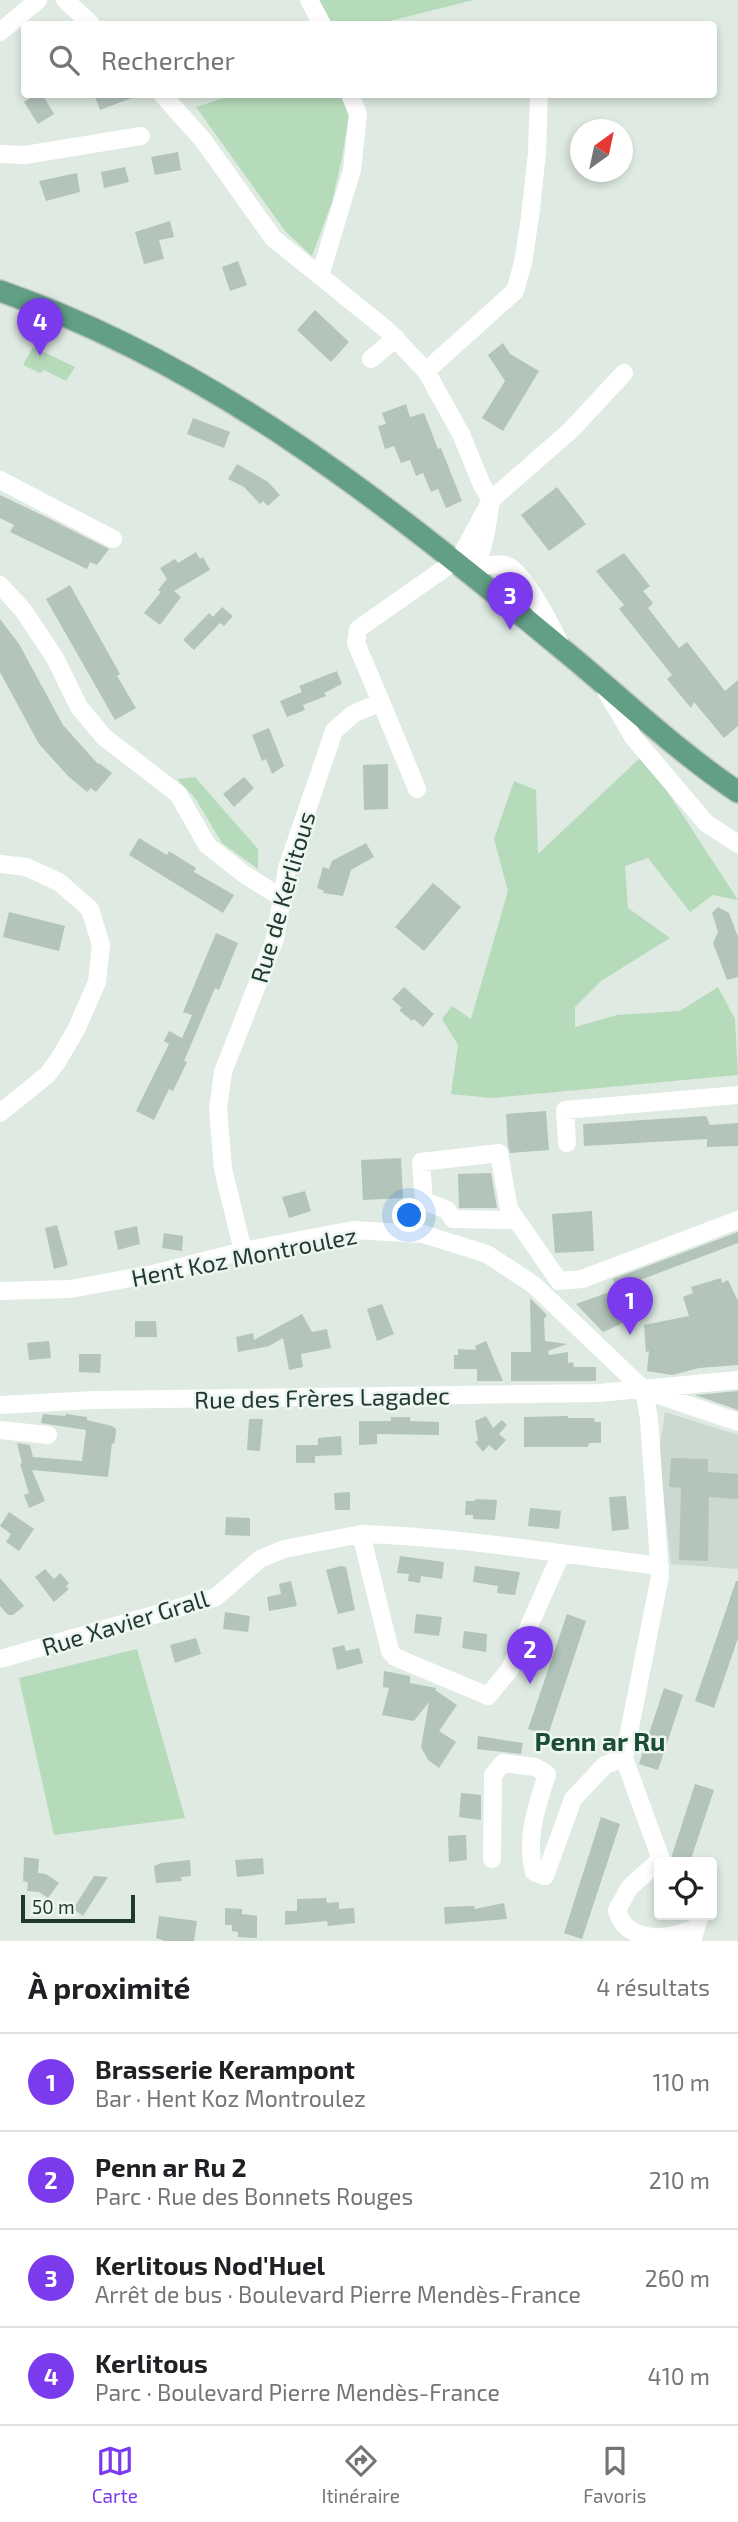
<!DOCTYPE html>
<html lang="fr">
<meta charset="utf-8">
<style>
:root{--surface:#fff;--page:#f6f6f6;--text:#202124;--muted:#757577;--line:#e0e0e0;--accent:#7c3aed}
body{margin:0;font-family:"Exo 2",sans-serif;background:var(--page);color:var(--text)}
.controls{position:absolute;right:21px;bottom:21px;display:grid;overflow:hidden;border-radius:7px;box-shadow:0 4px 10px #0003}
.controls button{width:63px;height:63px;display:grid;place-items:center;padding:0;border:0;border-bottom:2px solid var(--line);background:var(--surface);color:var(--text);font:35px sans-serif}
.compass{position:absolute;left:570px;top:119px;width:63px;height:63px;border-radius:50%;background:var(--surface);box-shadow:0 4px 10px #0003;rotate:33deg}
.scale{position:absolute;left:21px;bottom:18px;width:114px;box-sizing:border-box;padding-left:7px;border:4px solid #1f392e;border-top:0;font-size:19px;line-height:24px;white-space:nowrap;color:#1f392e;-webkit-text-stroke:5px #eef6f1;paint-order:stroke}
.you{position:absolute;left:410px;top:1216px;width:24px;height:24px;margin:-18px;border:5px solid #fff;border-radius:50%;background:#1a73e8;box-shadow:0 0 0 10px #1a73e833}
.badge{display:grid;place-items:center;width:46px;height:46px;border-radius:50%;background:var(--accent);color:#fff;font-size:23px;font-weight:700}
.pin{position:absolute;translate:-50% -58px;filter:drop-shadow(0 2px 4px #0008)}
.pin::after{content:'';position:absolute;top:37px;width:24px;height:21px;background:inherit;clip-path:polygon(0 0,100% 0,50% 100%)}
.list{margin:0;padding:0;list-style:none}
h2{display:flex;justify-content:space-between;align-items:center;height:91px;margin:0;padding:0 28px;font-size:30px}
h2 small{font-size:23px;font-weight:400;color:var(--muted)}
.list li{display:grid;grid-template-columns:46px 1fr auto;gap:21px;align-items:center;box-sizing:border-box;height:98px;padding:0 28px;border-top:2px solid var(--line)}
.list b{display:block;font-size:26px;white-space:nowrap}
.list p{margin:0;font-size:23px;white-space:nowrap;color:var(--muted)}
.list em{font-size:23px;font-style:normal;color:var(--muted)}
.icon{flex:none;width:38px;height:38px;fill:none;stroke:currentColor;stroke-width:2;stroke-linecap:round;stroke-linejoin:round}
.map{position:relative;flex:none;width:738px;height:1941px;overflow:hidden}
.search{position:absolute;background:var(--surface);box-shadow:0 4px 10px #0003;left:21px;right:21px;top:21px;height:77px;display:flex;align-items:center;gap:18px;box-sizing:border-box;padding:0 24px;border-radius:7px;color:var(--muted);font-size:26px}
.sheet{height:483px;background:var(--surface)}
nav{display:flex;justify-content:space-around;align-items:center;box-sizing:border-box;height:98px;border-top:2px solid var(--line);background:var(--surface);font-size:19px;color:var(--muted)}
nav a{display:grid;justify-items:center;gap:4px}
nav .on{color:var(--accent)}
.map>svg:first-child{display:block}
</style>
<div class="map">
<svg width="738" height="1941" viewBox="0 0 738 1941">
<rect width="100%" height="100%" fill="#deeae2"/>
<!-- built -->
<path fill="#ccd9d1" d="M665,1412l73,23v134l-67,-5 -12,-111z"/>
<!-- green -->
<path fill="#b6dbba" d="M313,0h161l-96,24h-55z
M234,95h106l9,20 -7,43 -10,44 -20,54 -27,-25 -89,-124z
M33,347l42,20 -9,14 -22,-11 -4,3 -17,-8z
M641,757l24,31 73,112 -25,-5 -23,17 -42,-54 -23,8 3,42 42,30 -69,43 -26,26v20l42,-12 63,-4 38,-24 17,32 3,56 -246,23 -41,-4 7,-49 -16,-26 10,-13 19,13 37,-128 -14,-52 20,-58 22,9 2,64z
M195,777l63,72v20l-36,-26 -27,-45 -18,-19z
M137,1649l48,169 -131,17 -35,-157z"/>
<!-- building -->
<path fill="#b3c4bb" d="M37,94h5l12,20 -16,10 -14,-22z
M94,94h42l1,2 -37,14z
M178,152l3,18 -26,5 -4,-18z
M125,167l4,15 -25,6 -3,-16z
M77,173l3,19 -34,9 -7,-20z
M170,221l4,16 -15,3 5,19 -20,5 -9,-32z
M238,261l9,24 -17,6 -8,-24z
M315,310l34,32 -18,20 -34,-32z
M503,343l7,11 29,17 -36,60 -21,-13 23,-37 -17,-26z
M406,404l4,13 14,-4 14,36 3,-1 21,53 -16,7 -8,-19 -7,3 -8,-19 -7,3 -6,-16 -9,3 -7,-17 -9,3 -7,-23 8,-2 -4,-11z
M193,418l37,14 -6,16 -37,-14z
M237,464l31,18 12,13 -12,11 -5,-5 -3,3 -16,-17 -16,-8z
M557,487l29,37 -37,27 -28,-36z
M0,495l48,23 61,31 -12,16 -7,-3 -3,7 -77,-37 4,-7 -14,-7z
M196,552l4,7 3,-2 7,13 -36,21 7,6 -21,28 -16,-12 17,-21 -3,-2 9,-11 -7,-11 15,-9 3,4z
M624,553l26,33 -7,5 10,12 -5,5 31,40 8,-6 38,49 13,-11v46l-14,12 -30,-36 -3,6 -20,-24 -4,-5 5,-4 -53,-66 5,-4 -28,-34z
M70,585l50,89 -3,2 19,32 -21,12 -69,-121z
M222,607l11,9 -9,10 -4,-3 -26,27 -11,-10 26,-27 4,4z
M0,619l19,25 44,81 35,39 1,-1 13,10 -16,19 -5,-4 -4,4 -19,-16 -29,-32 -39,-72z
M337,671l5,13 -18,9 2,3 -23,9 2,5 -18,7 -7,-16 22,-9 -3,-6z
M269,728l15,38 -12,8 -6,-15 -4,2 -10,-26z
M388,764v45l-24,1 -1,-45z
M244,777l10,11 -20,19 -11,-13z
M139,838l28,17 2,-4 27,17 -2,4 40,23 -11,18 -94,-58z
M366,843l8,14 -23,13 -8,26 -20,-3 1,-2 -7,-3 6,-21 6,2 3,-8z
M433,883l28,24 -37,44 -29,-24z
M718,907l11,6 9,24v40l-11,3 -14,-37 5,-11 -6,-19z
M9,912l56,14 -6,25 -56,-14z
M216,933l22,10 -19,47 -4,-2 -31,73 3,1 -14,29 -4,-2 -15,31 -18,-9 33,-67 -5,-3 5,-10 13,7 10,-23 -9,-3z
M404,987l30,27 -11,13 -9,-8 -2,2 -13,-11 3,-2 -10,-9z
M546,1111l3,39 -39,3 -2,-7 -2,-32z
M706,1116l4,9 28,-2v23l-31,1v-8l-123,7 -1,-22z
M401,1158l2,40 -40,2 -2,-40z
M491,1173l6,35h-38l-1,-34z
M305,1191l6,20 -22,7 -7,-21z
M592,1211l2,40 -39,2 -3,-39z
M57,1225l11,40 -14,4 -9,-41z
M137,1226l3,18 -22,6 -4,-19z
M738,1232v11l-122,46 -3,-10z
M164,1233l19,3 -1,15 -20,-3z
M721,1278l1,5 6,-3 10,21v64l-39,3 -27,7 -25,-4 2,-20 -3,1 -2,-27 45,-9 -6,-19 10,-4 -2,-6z
M618,1289l12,31 -27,12 -27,-28z
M530,1298l17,17 -3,4 1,22 22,3 -19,7 1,4 19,-3v11l5,-1 1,5h22v14h-85v-29h20z
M382,1304l12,30 -17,7 -10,-32z
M302,1314l10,18 15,-3 4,19 -30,6 2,13 -14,3 -6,-32 -14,8 -31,6 -2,-15 17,-4 1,7z
M135,1321h21l1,16h-22z
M49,1341l2,17 -22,2 -2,-17z
M486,1341l17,40h-26v-12h-23v-14h4v-6l18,1 -1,-4z
M79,1354h22l-1,19 -21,-1z
M738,1391v19l-43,-15z
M43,1414l22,2 1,-2 21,3v3l25,6 4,3v4l-2,11 -2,-1 -4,34 -76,-7 13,31 -16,7 -5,-13 5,-2 -9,-29 2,-1 -5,-20 13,2 3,12 49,4 4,-31 -45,-7z
M486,1416l7,12 9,-8 5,5 -8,9 7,6 -10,11 -7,-6 -6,7 -8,-10 3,-2 -3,-19z
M568,1416v2h26l1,4h6v21h-12l-1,4h-64v-30z
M391,1417h19v4l29,1v13l-62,-1v10l-18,1v-24h32z
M249,1419h14l-3,32 -13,-1z
M341,1436l1,19 -27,1v7h-19v-18h22v-7z
M671,1458l37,1v13l30,2v25l-29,-2 -1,64 -29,-1 2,-72 -12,-1z
M350,1492v18h-15l-1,-17z
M626,1496l3,33 -17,2 -3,-34z
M475,1499l22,1 -2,20 -22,-1v-4h-8l1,-14h9z
M530,1508l31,3 -2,18 -31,-3z
M9,1512l25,17 -15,22 -13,-9 5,-8 -11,-8z
M226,1517l24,1v18l-25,-1z
M400,1556l44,6 -2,17 -21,-3 -1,7 -12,-2 1,-7 -12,-1z
M341,1566l5,1 9,43 -17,4 -12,-44z
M475,1566l45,6 -5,23 -18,-2 1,-7 -25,-4z
M45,1569l9,10 6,-6 9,10 -3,3 3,3 -15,13 -19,-25z
M0,1578l24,28 -11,9h-5l-8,-9z
M291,1581l6,25 -28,5 -2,-14 14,-3 -2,-10z
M736,1581h2v57l-24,70 -19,-7z
M225,1612l25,4 -2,16 -25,-3z
M416,1614l26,3 -3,19 -25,-3z
M567,1614l19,7 -38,114 -20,-6z
M464,1631l23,3 -1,18 -24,-4z
M196,1638l5,16 -26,9 -5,-18z
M344,1645l2,6 13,-3 4,15 -26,7 -5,-22z
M384,1671l26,5v7l26,5 -1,2 22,15 -18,26 17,11 -17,26 -11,-8 -7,-13 8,-45 -15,19 -32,-6 7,-27 -6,-1z
M664,1688l19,7 -25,75 -19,-6z
M478,1736l45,7 -2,11 -44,-5z
M695,1784l19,6 -24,72h-13l-4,-1 -1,-6z
M461,1793l20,2v25l-22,-3z
M601,1817l19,7 -38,115 -18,-6z
M466,1835l1,25 -18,2 -1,-26z
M24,1857l15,2 -1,14 8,1 13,9 -11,15 -9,-6 -12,-1 1,-9 -5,-1z
M263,1858l1,16 -27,3 -2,-17z
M190,1860l1,16 -10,1 1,4 -26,2 -2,-17 7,-3z
M94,1876l14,1 -25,39 -10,-7z
M326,1898l1,5 12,-1v7l15,-1 1,15 -27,3 -1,-5 -42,4v-14h12v-12z
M504,1903l3,16 -62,5 -1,-17 30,-1 1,3z
M225,1908l17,1v5l15,2v22l-19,-1v-5l-6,-1v-6h-7z
M159,1916l38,5 -3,20h-29l-9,-3z"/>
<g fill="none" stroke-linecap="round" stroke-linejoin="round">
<defs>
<path id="major" d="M0,291c213,74 390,215 561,357 59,48 114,102 177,144"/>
</defs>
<!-- major casing -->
<use href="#major" stroke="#bcc4c0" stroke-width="24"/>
<!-- minor -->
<path stroke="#fff" stroke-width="18" d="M65,0l26,24
M309,0l13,24
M0,32l38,-32
M162,94l41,46 70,98 114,92 39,41 35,63 21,51 9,15c-4,25 -6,53 -21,74
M0,154l25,1 116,-19
M320,276l32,-106 6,-56 -8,-20
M371,359l25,-21
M426,371l89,-80 8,-28 7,-46 7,-64 2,-59
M0,480l113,59
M477,564c11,4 23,-3 33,3 18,12 43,62 52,81
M0,585l23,25 32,48 24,49 25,30 74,57 29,51 37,29 38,24
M606,691l27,46 73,86 32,21
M381,702l-25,-59 2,-14 97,-68 7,-7 29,-54 80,-70 53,-57
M0,864l26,3 33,15 31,27 11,36 -4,37 -21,48 -19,32 -10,13 -47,38
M567,1143l-2,-33 173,-15
M517,1220l-64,-1 -6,-9 -23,-9 -3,-39 78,-9 10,56 50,72 23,-2 156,-59
M243,1251l-20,-82 -5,-60 5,-37 52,-133 12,-71 47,-137 19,-17 28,-12 36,87
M0,1291l70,-2 83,-15 90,-23 110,-21 70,4 64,20 47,31 110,105 94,32
M644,1390l5,29 11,157 -36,182 38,104
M0,1405l94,-5 505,-7 139,-13
M0,1430l48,5
M561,1554l-51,115 -22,27 -93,-39 -5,-6 -29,-117c100,3 200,20 299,32
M0,1659l216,-62 44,-38 24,-10 77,-15
M492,1859l1,-84 10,-12 32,4 12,7c-10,32 -22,65 -13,98l11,4 28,-77 32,-34 19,-7
M661,1859l-32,29 -12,22c8,31 45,31 70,21
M692,1941l8,-26"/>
<!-- major -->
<use href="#major" stroke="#629f85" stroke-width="21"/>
</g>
<g text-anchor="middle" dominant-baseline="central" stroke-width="5" stroke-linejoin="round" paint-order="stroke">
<!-- street labels -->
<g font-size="24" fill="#1f392e" stroke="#eef6f1">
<text transform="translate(282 897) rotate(-74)">Rue de Kerlitous</text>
<text transform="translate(244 1256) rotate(-11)">Hent Koz Montroulez</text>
<text transform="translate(322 1397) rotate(-1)">Rue des Frères Lagadec</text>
<text transform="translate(125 1622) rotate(-17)">Rue Xavier Grall</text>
</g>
<!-- neighbourhood labels -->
<g font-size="26" font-weight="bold" fill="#1c4b37" stroke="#eef6f1">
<text x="600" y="1740">Penn ar Ru</text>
</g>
</g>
</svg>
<div class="controls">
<button><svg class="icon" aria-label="locate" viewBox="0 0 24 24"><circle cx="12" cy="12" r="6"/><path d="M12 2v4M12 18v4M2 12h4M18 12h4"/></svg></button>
</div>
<svg class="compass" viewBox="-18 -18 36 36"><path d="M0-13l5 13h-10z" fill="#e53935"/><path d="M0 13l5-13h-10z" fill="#757577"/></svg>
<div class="scale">50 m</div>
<div class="you"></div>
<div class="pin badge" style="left:630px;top:1335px">1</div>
<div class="pin badge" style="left:530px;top:1684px">2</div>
<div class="pin badge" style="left:510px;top:630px">3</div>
<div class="pin badge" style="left:40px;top:356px">4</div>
<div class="search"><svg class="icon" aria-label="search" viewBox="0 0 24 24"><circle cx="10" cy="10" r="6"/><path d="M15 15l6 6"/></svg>Rechercher</div>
</div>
<section class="sheet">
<h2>À proximité<small>4 résultats</small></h2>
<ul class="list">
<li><span class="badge">1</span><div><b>Brasserie Kerampont</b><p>Bar · Hent Koz Montroulez</p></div><em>110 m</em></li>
<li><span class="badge">2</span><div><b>Penn ar Ru 2</b><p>Parc · Rue des Bonnets Rouges</p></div><em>210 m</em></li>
<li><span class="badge">3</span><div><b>Kerlitous Nod'Huel</b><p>Arrêt de bus · Boulevard Pierre Mendès-France</p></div><em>260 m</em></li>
<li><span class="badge">4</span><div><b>Kerlitous</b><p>Parc · Boulevard Pierre Mendès-France</p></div><em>410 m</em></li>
</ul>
</section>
<nav>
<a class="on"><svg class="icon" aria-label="map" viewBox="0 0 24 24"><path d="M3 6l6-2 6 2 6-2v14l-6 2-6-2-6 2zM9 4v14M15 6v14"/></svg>Carte</a>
<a><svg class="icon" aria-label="directions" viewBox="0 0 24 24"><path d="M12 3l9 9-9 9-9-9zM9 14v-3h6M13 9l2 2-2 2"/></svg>Itinéraire</a>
<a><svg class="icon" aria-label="saved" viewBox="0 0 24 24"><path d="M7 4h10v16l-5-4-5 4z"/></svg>Favoris</a>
</nav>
